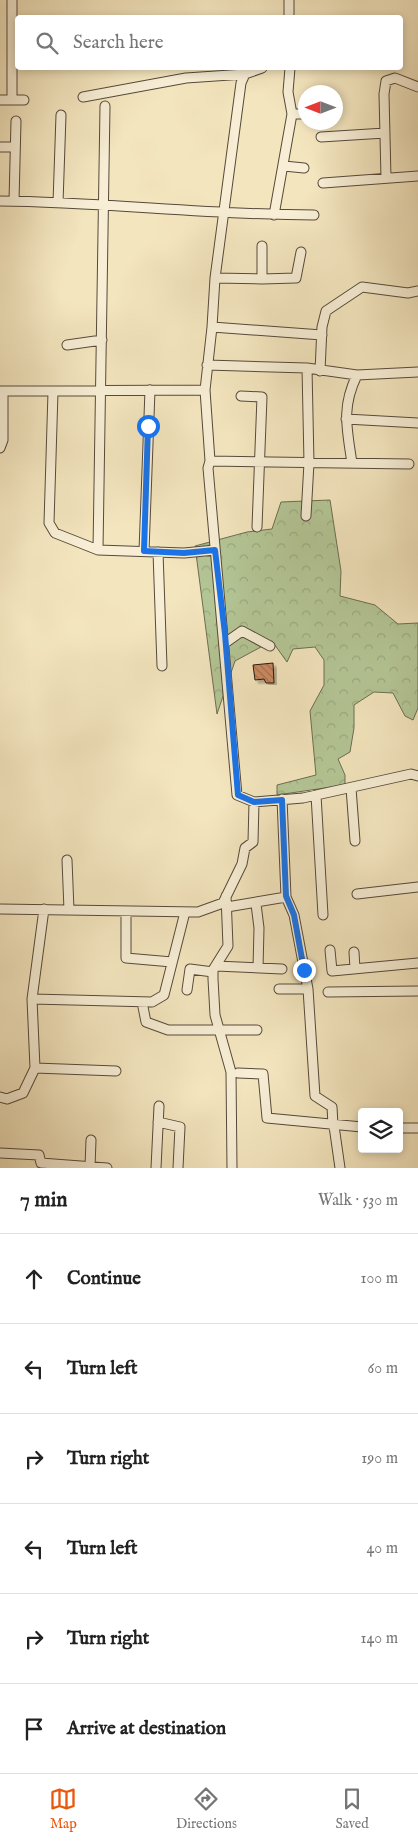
<!DOCTYPE html>
<meta charset="utf-8">
<style>
:root{--surface:#fff;--page:#f6f6f6;--text:#222;--muted:#767676;--line:#e0e0e0;--accent:#ea580c}
body{margin:0;font-family:"IM FELL English",serif;background:var(--page);color:var(--text)}
.controls{position:absolute;right:15px;bottom:15px;display:grid;overflow:hidden;border-radius:5px;box-shadow:0 2px 8px #0003}
.controls button{width:45px;height:45px;display:grid;place-items:center;padding:0;border:0;border-bottom:1px solid var(--line);background:var(--surface);color:var(--text);font:25px sans-serif}
.compass{position:absolute;left:298px;top:85px;width:45px;height:45px;border-radius:50%;background:var(--surface);box-shadow:0 2px 8px #0003;rotate:270deg}
.stop{position:absolute;width:15px;height:15px;margin:-11px;border:4px solid #1a73e8;border-radius:50%;background:#fff}
.stop.end{background:#1a73e8;border-color:#fff;box-shadow:0 1px 5px #0008}
.list{margin:0;padding:0;list-style:none}
h2{display:flex;justify-content:space-between;align-items:center;height:65px;margin:0;padding:0 20px;font-size:21px}
h2 small{font-size:16px;font-weight:400;color:var(--muted)}
.list li{display:grid;grid-template-columns:32px 1fr auto;gap:15px;align-items:center;box-sizing:border-box;height:90px;padding:0 20px;border-top:1px solid var(--line)}
.list b{display:block;font-size:19px;white-space:nowrap}
.list em{font-size:16px;font-style:normal;color:var(--muted)}
.icon{flex:none;width:28px;height:28px;fill:none;stroke:currentColor;stroke-width:2;stroke-linecap:round;stroke-linejoin:round}
.map{position:relative;flex:none;width:418px;height:1168px;overflow:hidden}
.search{position:absolute;background:var(--surface);box-shadow:0 2px 8px #0003;left:15px;right:15px;top:15px;height:55px;display:flex;align-items:center;gap:12px;box-sizing:border-box;padding:0 18px;border-radius:5px;color:var(--muted);font-size:19px}
.sheet{height:605px;background:var(--surface)}
nav{display:flex;justify-content:space-around;align-items:center;box-sizing:border-box;height:70px;border-top:1px solid var(--line);background:var(--surface);font-size:14px;color:var(--muted)}
nav a{display:grid;justify-items:center;gap:2px}
nav .on{color:var(--accent)}
.map>svg:first-child{display:block}
</style>
<div class="map">
<svg width="418" height="1168" viewBox="0 0 418 1168">
<defs>
<pattern id="forest-crowns" width="20" height="18" patternUnits="userSpaceOnUse" patternTransform="scale(1.25)"><rect width="20" height="18" fill="#b4c696"/><path d="M2 6a3 3 0 1 1 6 0M12 15a3 3 0 1 1 6 0" fill="none" stroke="#9aa980"/></pattern>
<pattern id="building-back-hatch" width="6" height="6" patternUnits="userSpaceOnUse" patternTransform="scale(1.25)"><rect width="6" height="6" fill="#cd8b63"/><path d="M-1 5l2 2M0 0l6 6M5-1l2 2" fill="none" stroke="#a67150"/></pattern>
<filter id="shadow"><feDropShadow dx="3.5" dy="3.5" stdDeviation="1" flood-color="#0004"/></filter>
</defs>
<rect width="100%" height="100%" fill="#f3e5be"/>
<filter id="stains"><feTurbulence type="fractalNoise" baseFrequency=".004" numOctaves="4"/><feColorMatrix values="0 0 0 0 .2 0 0 0 0 .09 0 0 0 0 .02 0 0 0 .5 -.17"/></filter>
<radialGradient id="worn" r=".72"><stop offset=".6" stop-color="#630" stop-opacity="0"/><stop offset="1" stop-color="#630" stop-opacity=".3"/></radialGradient>
<!-- forest -->
<path fill="url(#forest-crowns)" stroke="#6b6e52" d="M330,500l11,71 -1,25 35,9 23,19 20,-1v85l-5,12 -8,-4 -12,-23 -19,-1 -20,13v23l-4,24 -12,7 7,16v10l-68,10v-10l39,-10 -6,-64 14,-26v-25l-9,-13 -22,2 -6,13 -15,-21 -37,20 -18,53 -22,-168 52,-14 25,-3 9,-27z"/>
<!-- building -->
<path fill="url(#building-back-hatch)" stroke="#22160e" filter="url(#shadow)" d="M273,663l1,20h-8l-2,-4 -9,1 -2,-15z"/>
<g fill="none" stroke-linecap="round" stroke-linejoin="round">
<defs>
<path id="minor" d="M289,0v18
M262,68l-17,6 -4,9 -26,195 -3,49 -7,63 5,71 -2,7 29,327 17,7 49,-4 108,-24 7,2
M83,97l103,-19 59,-4
M0,100h24
M12,100v-100
M292,114h14
M321,137l64,-4
M0,147h15
M284,166l20,2
M386,178l-2,-84 2,-13 9,-3 23,9
M323,183l95,-7
M0,201c105,1 209,14 314,14
M14,201l2,-80
M58,203l3,-88
M274,215l18,-101 -4,-22 2,-24
M215,278l47,1v-33
M262,279l34,-1 5,-26
M212,327l110,8
M67,345l35,-5
M207,365l100,3 50,7 61,-3
M320,371l2,-44 4,-16 36,-24 46,6 10,-2
M0,391l205,-1
M53,392l-4,131 6,10 43,17 86,3 31,-3
M241,396l21,1 -5,130
M346,419l72,4
M0,448l3,-8v-49
M210,461l199,3
M352,463c-5,-34 -11,-55 5,-88
M306,516l3,-53 -2,-95
M98,550l7,-444
M144,551l6,-161
M158,552l4,114
M225,643l17,-12 28,15
M351,788l4,53
M316,795l7,120
M282,799l4,98 8,18 14,74 7,107 17,11 1,18
M67,860l2,50
M357,894l61,-7
M226,896l2,50 -15,24v9l2,36 16,57 1,96
M256,904l3,24 -1,40
M227,907l59,-10
M0,909l198,3 25,-9 19,-39 3,-16 8,-6 1,-40
M126,911v47l46,4
M330,950l2,21 86,-8
M354,952l1,17
M216,966l66,3
M279,989h29
M187,990l3,-21 23,3
M328,992l90,-1
M32,999l120,3 12,-7 21,-83
M142,1002l4,20 22,8h89
M35,1068l81,3
M238,1073l25,1 4,44 95,9
M0,1097l7,2 16,-6 12,-25 -3,-69 12,-90
M158,1122l22,5 -2,41
M334,1126l6,42
M399,1128h19
M0,1153l39,2 2,8 66,5
M90,1167l1,-27
M156,1168l3,-62"/>
</defs>
<!-- minor casing -->
<use href="#minor" stroke="#564a3a" stroke-width="11"/>
<!-- minor -->
<use href="#minor" stroke="#f7eed5" stroke-width="9"/>
</g>
<g fill="none" stroke-linecap="round" stroke-linejoin="round">
<!-- route -->
<path stroke="#1a73e8" stroke-width="6" d="M148,426l-4,125 40,2 31,-3 10,84 13,161 16,7 28,-2 4,96 8,19 10,55"/>
</g>
<rect width="100%" height="100%" filter="url(#stains)"/>
<rect width="100%" height="100%" fill="url(#worn)"/>
</svg>
<div class="controls">
<button><svg class="icon" aria-label="layers" viewBox="0 0 24 24"><path d="M12 4l9 5-9 5-9-5zM3 14l9 5 9-5"/></svg></button>
</div>
<svg class="compass" viewBox="-18 -18 36 36"><path d="M0-13l5 13h-10z" fill="#e53935"/><path d="M0 13l5-13h-10z" fill="#767676"/></svg>
<div class="stop" style="left:148px;top:426px"></div>
<div class="stop end" style="left:304px;top:970px"></div>
<div class="search"><svg class="icon" aria-label="search" viewBox="0 0 24 24"><circle cx="10" cy="10" r="6"/><path d="M15 15l6 6"/></svg>Search here</div>
</div>
<section class="sheet">
<h2>7 min<small>Walk · 530 m</small></h2>
<ul class="list">
<li><svg class="icon" aria-label="ahead" viewBox="0 0 24 24"><path d="M12 20V5M6 11l6-6 6 6"/></svg><div><b>Continue</b></div><em>100 m</em></li>
<li><svg class="icon" aria-label="left" viewBox="0 0 24 24"><path d="M17 20v-9H6M10 6l-5 5 5 5"/></svg><div><b>Turn left</b></div><em>60 m</em></li>
<li><svg class="icon" aria-label="right" viewBox="0 0 24 24"><path d="M7 20v-9h11M14 6l5 5-5 5"/></svg><div><b>Turn right</b></div><em>190 m</em></li>
<li><svg class="icon" aria-label="left" viewBox="0 0 24 24"><path d="M17 20v-9H6M10 6l-5 5 5 5"/></svg><div><b>Turn left</b></div><em>40 m</em></li>
<li><svg class="icon" aria-label="right" viewBox="0 0 24 24"><path d="M7 20v-9h11M14 6l5 5-5 5"/></svg><div><b>Turn right</b></div><em>140 m</em></li>
<li><svg class="icon" aria-label="arrive" viewBox="0 0 24 24"><path d="M6 21V4h12l-3 4 3 4H6"/></svg><div><b>Arrive at destination</b></div></li>
</ul>
</section>
<nav>
<a class="on"><svg class="icon" aria-label="map" viewBox="0 0 24 24"><path d="M3 6l6-2 6 2 6-2v14l-6 2-6-2-6 2zM9 4v14M15 6v14"/></svg>Map</a>
<a><svg class="icon" aria-label="directions" viewBox="0 0 24 24"><path d="M12 3l9 9-9 9-9-9zM9 14v-3h6M13 9l2 2-2 2"/></svg>Directions</a>
<a><svg class="icon" aria-label="saved" viewBox="0 0 24 24"><path d="M7 4h10v16l-5-4-5 4z"/></svg>Saved</a>
</nav>
